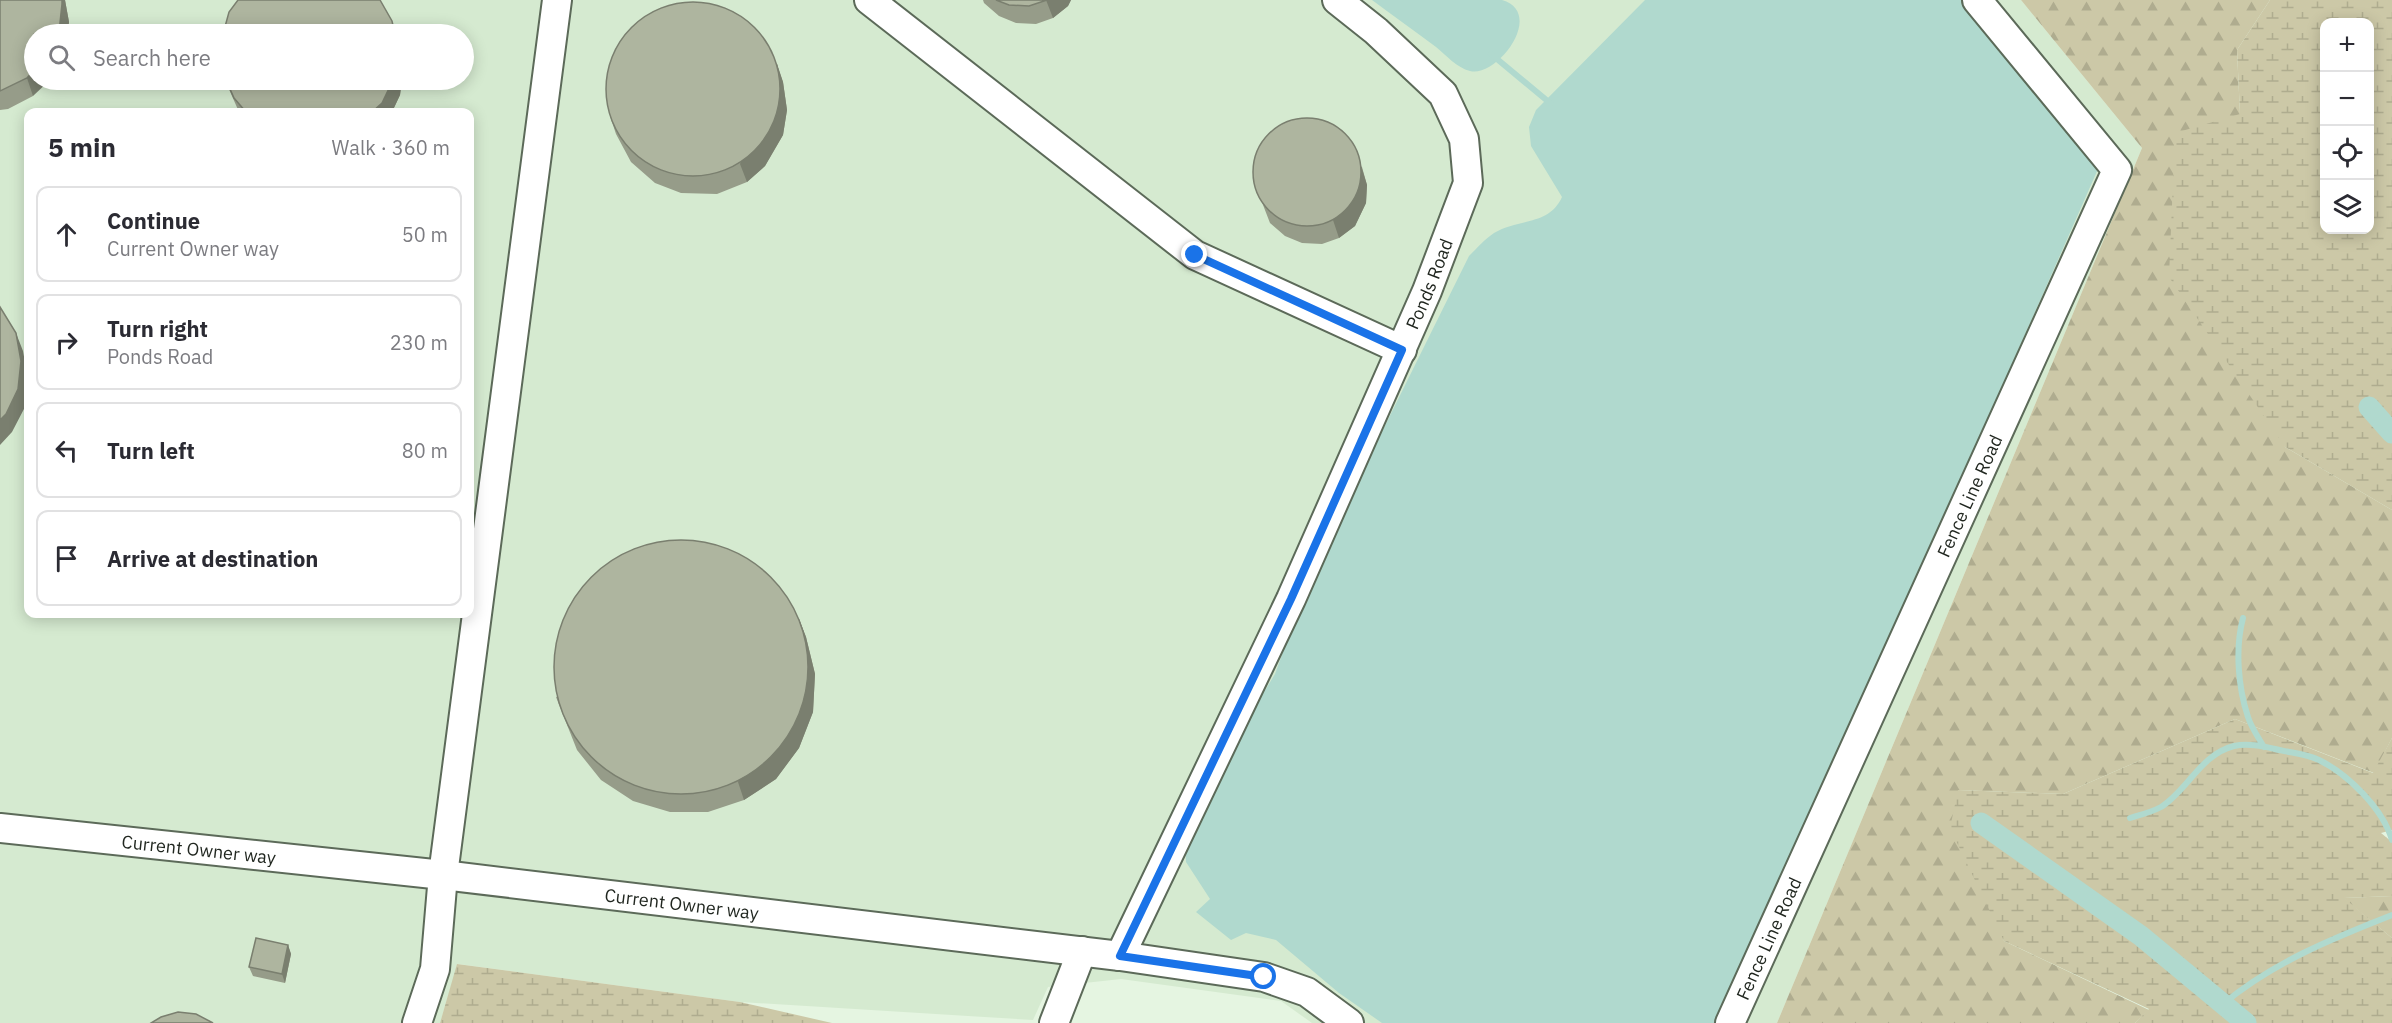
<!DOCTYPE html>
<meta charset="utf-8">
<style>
:root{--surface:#fff;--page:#f2f2f3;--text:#2b2b33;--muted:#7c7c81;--line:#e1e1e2}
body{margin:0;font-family:"IBM Plex Sans",sans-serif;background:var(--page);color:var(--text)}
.controls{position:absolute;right:18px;top:18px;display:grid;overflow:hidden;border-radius:12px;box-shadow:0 3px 15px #0003}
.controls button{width:54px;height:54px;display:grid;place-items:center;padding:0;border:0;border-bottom:2px solid var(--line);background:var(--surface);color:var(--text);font:30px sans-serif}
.stop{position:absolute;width:18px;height:18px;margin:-14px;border:4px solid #1a73e8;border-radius:50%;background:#fff}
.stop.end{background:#1a73e8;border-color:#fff;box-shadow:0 2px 6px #0008}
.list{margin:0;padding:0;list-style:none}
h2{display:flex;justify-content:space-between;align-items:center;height:78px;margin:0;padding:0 24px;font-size:26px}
h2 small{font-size:20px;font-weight:400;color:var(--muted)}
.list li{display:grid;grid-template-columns:39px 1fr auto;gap:18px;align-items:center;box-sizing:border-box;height:96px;margin:0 12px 12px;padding:0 12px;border:2px solid var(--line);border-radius:12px}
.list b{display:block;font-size:22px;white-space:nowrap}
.list p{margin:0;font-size:20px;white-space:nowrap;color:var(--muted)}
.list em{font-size:20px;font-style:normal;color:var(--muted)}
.icon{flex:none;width:33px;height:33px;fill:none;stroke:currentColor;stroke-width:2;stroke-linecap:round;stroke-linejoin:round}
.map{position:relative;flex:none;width:2392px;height:1023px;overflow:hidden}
.search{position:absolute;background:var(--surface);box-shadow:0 3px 15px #0003;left:24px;top:24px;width:450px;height:66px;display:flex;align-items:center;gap:15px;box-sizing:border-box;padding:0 21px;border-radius:33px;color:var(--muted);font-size:22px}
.panel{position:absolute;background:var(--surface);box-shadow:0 3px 15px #0003;left:24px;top:108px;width:450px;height:510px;border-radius:12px}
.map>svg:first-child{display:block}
</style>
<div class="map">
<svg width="2392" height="1023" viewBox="0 0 2392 1023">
<defs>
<pattern id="forest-firs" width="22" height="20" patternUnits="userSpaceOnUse" patternTransform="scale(1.5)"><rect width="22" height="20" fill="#ccc8a7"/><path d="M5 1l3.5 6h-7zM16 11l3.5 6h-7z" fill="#afac8f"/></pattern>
<pattern id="wetland-marsh" width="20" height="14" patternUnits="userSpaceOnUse" patternTransform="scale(1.5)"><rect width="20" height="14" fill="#ccc8a7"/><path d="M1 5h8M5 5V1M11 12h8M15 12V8" fill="none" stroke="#afac8f"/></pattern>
</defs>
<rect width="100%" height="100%" fill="#e5f5e1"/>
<!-- built -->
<path fill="#d5ead0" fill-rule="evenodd" d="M0,0h2021l121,148 -365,875h-465l-31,-22 -160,-22 -73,8 -15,33 -293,-18 -282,-38 -18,59h-440zM34,34h430v46h-430zM28,112h442v502h-442z"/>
<!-- forest -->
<path fill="url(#forest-firs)" d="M2021,0h249l-33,50 3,64 45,333 107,63v228l-18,35 -139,-54 -172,75 -105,-4 46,151 145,69 -14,13h-358l365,-875z
M2392,896v42l-49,-40z"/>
<!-- wetland -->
<path fill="url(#wetland-marsh)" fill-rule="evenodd" d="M2270,0h122v510l-107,-63 -116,-170 6,-144 65,-19 -3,-64zM2324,22h46v208h-46z
M2235,719l138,54 19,-35v92l-11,3 11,9v54l-48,2 48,40v85h-257l14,-14 -145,-68 -54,-113 8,-38 105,4z
M457,964l283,38 92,21h-392z"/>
<!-- water -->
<path fill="#b0d9ce" d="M1372,0h130c44,13 -5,78 -32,71 -13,-3 -24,-16 -34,-24 -21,-16 -43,-31 -64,-47z
M1645,0h319l134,169 -376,854h-340l-43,-30 -63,-53 -30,-7 -15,7 -35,-28 14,-13 -24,-37 -1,-17 52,-109 38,-62 36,-99 158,-319c8,-8 16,-17 25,-23 25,-15 55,-7 68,-36l-31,-51 -2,-19 7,-17z"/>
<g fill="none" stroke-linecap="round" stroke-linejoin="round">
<!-- stream -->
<path stroke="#b0d9ce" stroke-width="6" d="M1491,54l59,49
M2243,618c-8,30 -5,69 5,99 3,10 10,20 16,30
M2130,818c10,-3 22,-6 31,-11 26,-16 40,-53 73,-61 14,-3 28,0 41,3 15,4 30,4 44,11 29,14 64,49 73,80
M2223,1004c51,-42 108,-65 169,-89"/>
<!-- canal -->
<path stroke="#b0d9ce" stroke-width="21" d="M2369,407l23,26
M1981,823l160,113 105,87"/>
<defs>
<g id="minor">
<path d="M869,0l326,255 207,95"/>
<path id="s1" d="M0,828l443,47 677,81 144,21 43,15 42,31"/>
<path id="s2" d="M1120,956l171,-357 136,-308 41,-108 -4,-44 -21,-45 -67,-63 -39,-31"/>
<path d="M417,1023l18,-54 8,-94 114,-875"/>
<path d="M1054,1023l28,-72"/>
<path id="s3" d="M1730,1023l387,-853 -140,-170"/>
</g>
</defs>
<!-- minor casing -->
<use href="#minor" stroke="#5c6a59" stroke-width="32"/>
<!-- minor -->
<use href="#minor" stroke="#fff" stroke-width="28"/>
</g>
<!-- wall -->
<path fill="#969c89" d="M0,0h65l4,22 -2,12h-33l-1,62 -25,13 -8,1z
M983,0h88l-3,6 -15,12 -17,6 -20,-1 -17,-7 -15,-13z
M777,64l6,18 4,28 -4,25 -18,31 -18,16 -30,12 -36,-1 -26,-10 -24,-21 -15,-28 -6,-18z
M225,80h177l-2,15 -8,17h-153z
M1362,167l5,18 -1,18 -11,23 -16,12 -17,6 -20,-1 -17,-7 -15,-13 -17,-44z
M799,619l7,18 9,37 -2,38 -14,36 -23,31 -32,21 -36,12h-38l-37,-11 -32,-21 -24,-30 -21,-53z
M288,945l3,9 -6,29 -32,-7 -4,-9z"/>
<!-- shaded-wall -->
<path fill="#7a7f6f" d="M62,0h3l4,22 -2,12h-9z
M1046,0h25l-3,6 -15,12z
M777,64l6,18 4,28 -4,25 -18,31 -18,16 -7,-18z
M34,70v10h16l-17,16 -6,-18z
M393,80h9l-2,15 -8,17h-20z
M1356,149l11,36 -1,18 -11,23 -16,12 -6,-18z
M16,333l7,18 5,28 -3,28 -13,25 -12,13v-25z
M799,619l7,18 9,37 -2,38 -14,36 -23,31 -32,21 -6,-18z
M288,945l3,9 -6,29 -3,-9z"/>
<!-- building -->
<path fill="#aeb59f" stroke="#7a7f6f" stroke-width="1.5" d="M0,0h62v4l-3,28 -1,2h-24v36l-7,8 -27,13z
M238,0h142l12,21 3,13h-172l6,-22z
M996,0h51l-18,6 -20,-1z
M606 89a87 87 0 1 1 174 0a87 87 0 1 1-174 0Z
M226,80h167l-11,23 -10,9h-126l-12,-14z
M1253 172a54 54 0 1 1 108 0a54 54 0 1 1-108 0Z
M0,307l16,26 5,28 -3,28 -12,25 -6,6z
M554 667a127 127 0 1 1 254 0a127 127 0 1 1-254 0Z
M256,938l32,7 -6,29 -33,-7z
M178,1012l18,2 17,9h-62l10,-6z"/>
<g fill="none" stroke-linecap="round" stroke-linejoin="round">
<!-- route -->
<path stroke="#1a73e8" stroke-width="8" d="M1195,255l207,95 -111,249 -171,357 144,21"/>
</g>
<g text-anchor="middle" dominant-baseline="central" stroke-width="6" stroke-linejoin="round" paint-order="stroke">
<!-- street labels -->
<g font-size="18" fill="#212720" stroke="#fff">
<text stroke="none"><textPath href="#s2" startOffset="740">Ponds Road</textPath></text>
<text stroke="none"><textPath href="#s3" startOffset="579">Fence Line Road</textPath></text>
<text stroke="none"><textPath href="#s1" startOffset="200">Current Owner way</textPath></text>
<text stroke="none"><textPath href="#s1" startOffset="686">Current Owner way</textPath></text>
<text stroke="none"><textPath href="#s3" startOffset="93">Fence Line Road</textPath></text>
</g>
</g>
</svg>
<div class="controls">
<button>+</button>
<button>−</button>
<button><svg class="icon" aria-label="locate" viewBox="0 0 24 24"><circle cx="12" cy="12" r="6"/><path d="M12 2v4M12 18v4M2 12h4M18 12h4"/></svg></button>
<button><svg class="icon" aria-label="layers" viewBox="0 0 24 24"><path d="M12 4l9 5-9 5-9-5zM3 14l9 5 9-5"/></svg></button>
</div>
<div class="stop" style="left:1264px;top:977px"></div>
<div class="stop end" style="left:1195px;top:255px"></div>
<div class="search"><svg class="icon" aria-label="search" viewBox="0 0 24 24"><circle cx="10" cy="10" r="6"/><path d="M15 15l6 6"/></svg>Search here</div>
<section class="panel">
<h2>5 min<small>Walk · 360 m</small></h2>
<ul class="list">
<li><svg class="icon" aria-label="ahead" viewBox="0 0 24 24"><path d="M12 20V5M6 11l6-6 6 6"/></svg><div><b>Continue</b><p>Current Owner way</p></div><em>50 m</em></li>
<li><svg class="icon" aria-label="right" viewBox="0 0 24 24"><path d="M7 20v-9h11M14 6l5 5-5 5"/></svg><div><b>Turn right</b><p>Ponds Road</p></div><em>230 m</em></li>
<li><svg class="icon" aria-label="left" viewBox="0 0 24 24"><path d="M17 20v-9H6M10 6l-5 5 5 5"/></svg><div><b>Turn left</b></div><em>80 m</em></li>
<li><svg class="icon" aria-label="arrive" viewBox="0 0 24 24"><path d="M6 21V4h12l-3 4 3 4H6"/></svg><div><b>Arrive at destination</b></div></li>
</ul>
</section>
</div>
